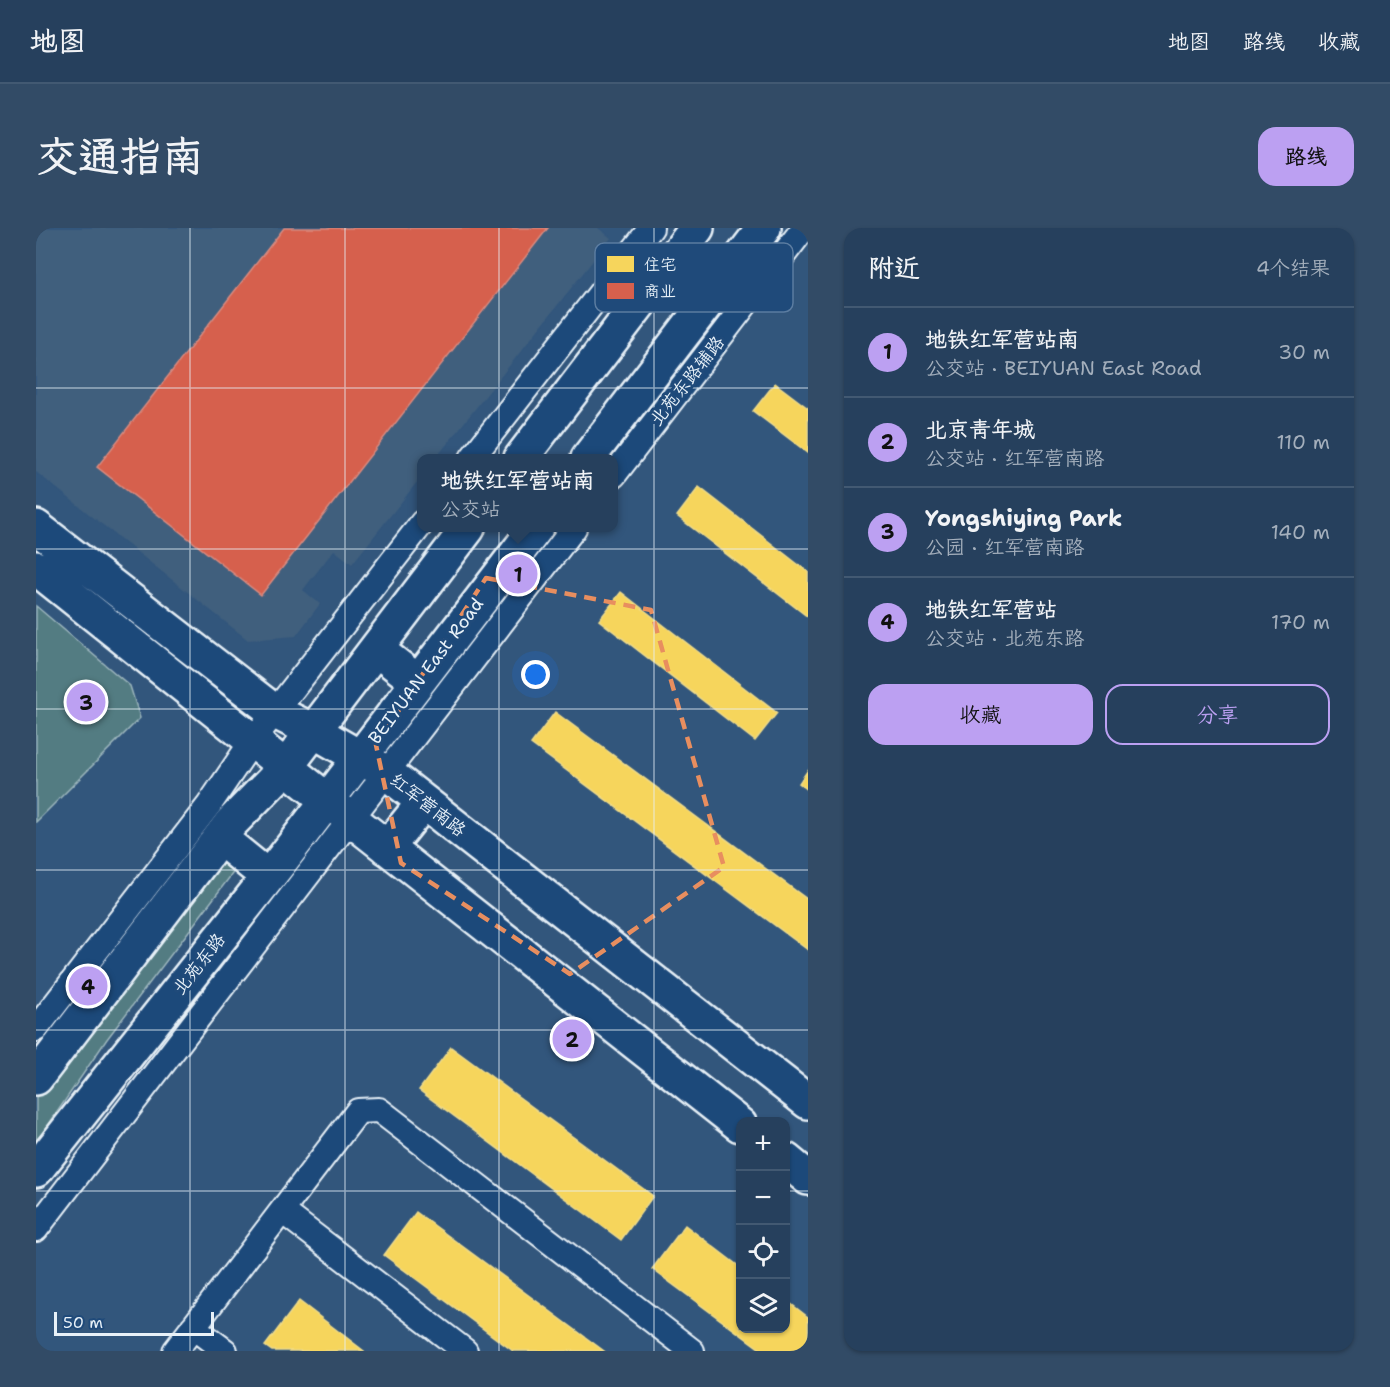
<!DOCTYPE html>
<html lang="zh">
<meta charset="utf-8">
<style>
:root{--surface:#26405d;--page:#324b66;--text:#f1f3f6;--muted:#a4afbc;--line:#425972;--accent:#bca0f2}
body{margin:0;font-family:"Shantell Sans","LXGW WenKai TC",sans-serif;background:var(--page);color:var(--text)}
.controls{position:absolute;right:18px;bottom:18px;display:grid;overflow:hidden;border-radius:12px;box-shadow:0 2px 4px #0004}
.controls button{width:54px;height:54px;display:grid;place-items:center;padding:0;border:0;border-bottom:2px solid var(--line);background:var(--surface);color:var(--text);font:30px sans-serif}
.scale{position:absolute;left:18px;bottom:15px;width:160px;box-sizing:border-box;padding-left:6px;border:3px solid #e8f1f8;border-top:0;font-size:16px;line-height:21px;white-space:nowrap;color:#e8f1f8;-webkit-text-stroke:4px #1f4a7a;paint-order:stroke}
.you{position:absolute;left:500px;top:447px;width:21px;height:21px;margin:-15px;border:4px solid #fff;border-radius:50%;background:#1a73e8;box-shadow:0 0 0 9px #1a73e833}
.badge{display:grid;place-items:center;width:39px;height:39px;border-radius:50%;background:var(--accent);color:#111;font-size:20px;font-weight:700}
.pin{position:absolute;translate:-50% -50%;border:3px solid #fff;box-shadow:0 2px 6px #0006}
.popup{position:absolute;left:381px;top:226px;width:201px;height:78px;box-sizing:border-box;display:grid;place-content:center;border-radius:12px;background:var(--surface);filter:drop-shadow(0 2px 4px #0005);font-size:20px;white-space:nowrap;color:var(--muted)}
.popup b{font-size:22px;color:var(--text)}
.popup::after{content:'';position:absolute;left:50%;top:100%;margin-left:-12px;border:12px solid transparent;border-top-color:var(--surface)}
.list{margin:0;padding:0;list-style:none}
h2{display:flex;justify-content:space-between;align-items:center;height:78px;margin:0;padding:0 24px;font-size:26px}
h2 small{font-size:20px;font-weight:400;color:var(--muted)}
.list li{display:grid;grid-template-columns:39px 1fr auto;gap:18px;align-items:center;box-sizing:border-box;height:90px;padding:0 24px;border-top:2px solid var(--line)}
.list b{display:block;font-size:22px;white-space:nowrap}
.list p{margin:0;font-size:20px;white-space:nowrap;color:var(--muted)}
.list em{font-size:20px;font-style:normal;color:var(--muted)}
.actions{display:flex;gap:12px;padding:18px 24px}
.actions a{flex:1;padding:14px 0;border:2px solid var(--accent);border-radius:18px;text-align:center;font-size:21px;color:var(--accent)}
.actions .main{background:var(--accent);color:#111}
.icon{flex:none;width:33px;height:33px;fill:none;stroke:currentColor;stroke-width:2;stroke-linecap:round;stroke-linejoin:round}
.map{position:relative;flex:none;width:772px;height:1123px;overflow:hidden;border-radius:18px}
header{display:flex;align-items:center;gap:36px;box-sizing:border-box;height:84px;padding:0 30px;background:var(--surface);border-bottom:2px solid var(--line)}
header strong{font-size:28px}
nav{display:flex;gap:33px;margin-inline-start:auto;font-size:21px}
.intro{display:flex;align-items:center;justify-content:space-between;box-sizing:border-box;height:144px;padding:0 36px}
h1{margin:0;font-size:42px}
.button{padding:15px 27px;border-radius:18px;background:var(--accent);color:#111;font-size:21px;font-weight:700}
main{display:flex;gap:36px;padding:0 36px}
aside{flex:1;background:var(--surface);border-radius:18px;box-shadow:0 2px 4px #0004}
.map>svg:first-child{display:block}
</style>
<header>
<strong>地图</strong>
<nav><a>地图</a><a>路线</a><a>收藏</a></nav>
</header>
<div class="intro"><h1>交通指南</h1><a class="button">路线</a></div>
<main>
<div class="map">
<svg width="772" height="1123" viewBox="0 0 772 1123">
<rect width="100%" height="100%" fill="#32567c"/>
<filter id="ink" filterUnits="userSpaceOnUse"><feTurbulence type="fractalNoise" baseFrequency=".0167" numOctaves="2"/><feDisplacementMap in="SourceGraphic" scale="12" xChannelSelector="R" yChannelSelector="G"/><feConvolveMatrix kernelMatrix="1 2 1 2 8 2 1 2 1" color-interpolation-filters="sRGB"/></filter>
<g filter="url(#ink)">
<!-- built -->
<path fill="#3f5e7d" d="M0,0h562l13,10 -175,220h-14v18l-70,88 -18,-14 -31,40 17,14 -24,32 -48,4 -212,-168z"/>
<!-- green -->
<path fill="#527b82" stroke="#9db6bd" stroke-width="1.5" d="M0,378l94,80 10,32 -104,104z
M185,629l14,11 -3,6 -125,165 -71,104v-47z"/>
<!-- homes -->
<path fill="#f6d55c" stroke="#f2dd8b" stroke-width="1.5" d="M739,155l33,25v45l-55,-42z
M663,259l109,85v45l-131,-101z
M585,364l156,121 -22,28 -156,-121z
M519,484l253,188v50l-277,-206z
M772,542v20l-9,-7z
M415,819l202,149 -32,44 -202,-150z
M380,984l188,139h-91l-129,-96z
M649,997l55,42v61h46v-28l22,17v34h-45l-111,-82z
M263,1073l65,50h-92l-7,-5z"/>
<!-- shops -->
<path fill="#d6604d" stroke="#db8c80" stroke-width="1.5" d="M248,0h264l-287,367 -164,-128z"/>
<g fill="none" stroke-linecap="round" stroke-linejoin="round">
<defs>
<path id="street" d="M436,230l179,-230
M578,247l190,-247
M0,801l173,-224 44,-65 169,-217
M246,983l183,140
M0,1001l538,-701
M157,1099l32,24
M139,1123l183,-240 21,-1 313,241"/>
<path id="secondary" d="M485,230l176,-230
M552,230l176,-230
M0,299l239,185 39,19 73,42 421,329
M0,340l316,252 388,305
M340,421l42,33
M184,610l48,39
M351,620l37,-46
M0,850l195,-255 55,-56 182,-239
M750,932l22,18
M0,942l245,-309 255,-333"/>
</defs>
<!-- street casing -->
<use href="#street" stroke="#e8f1f8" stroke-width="28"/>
<!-- secondary casing -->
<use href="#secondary" stroke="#e8f1f8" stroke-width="38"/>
<!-- street -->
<use href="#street" stroke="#1f4a7a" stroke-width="24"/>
<!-- secondary -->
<use href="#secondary" stroke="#1f4a7a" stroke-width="33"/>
</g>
</g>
<!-- marked area -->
<path fill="none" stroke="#e88e5f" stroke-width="4.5" stroke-dasharray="12 8" stroke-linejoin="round" d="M450,350l165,32 73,257 -154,107 -169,-111 -25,-118z"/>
<!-- grid -->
<path fill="none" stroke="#e8f1f8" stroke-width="1.5" stroke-opacity="0.55" d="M154,0v1123M309,0v1123M463,0v1123M618,0v1123M0,160h772M0,321h772M0,481h772M0,642h772M0,802h772M0,963h704M750,963h22"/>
<g text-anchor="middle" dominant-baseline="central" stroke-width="6" stroke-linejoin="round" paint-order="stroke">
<!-- street labels -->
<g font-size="18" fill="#e8f1f8" stroke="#1f4a7a">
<text transform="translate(651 153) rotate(-52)">北苑东路辅路</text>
<text transform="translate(390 443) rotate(-53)">BEIYUAN East Road</text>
<text transform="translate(392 577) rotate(38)">红军营南路</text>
<text transform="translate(163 736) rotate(-52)">北苑东路</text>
</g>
</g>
<!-- legend -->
<rect x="559" y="15" width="198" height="69" rx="9" fill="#1f4a7a" stroke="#5b7ca0" stroke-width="1.5"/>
<rect x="571" y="28" width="27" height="16" fill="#f6d55c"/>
<rect x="571" y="55" width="27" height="16" fill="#d6604d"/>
<g font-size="16" fill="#e8f1f8">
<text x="608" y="42">住宅</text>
<text x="608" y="69">商业</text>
</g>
</svg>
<div class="controls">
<button>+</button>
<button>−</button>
<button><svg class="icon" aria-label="locate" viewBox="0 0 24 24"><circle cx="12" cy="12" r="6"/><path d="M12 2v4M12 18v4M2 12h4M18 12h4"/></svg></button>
<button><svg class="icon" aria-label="layers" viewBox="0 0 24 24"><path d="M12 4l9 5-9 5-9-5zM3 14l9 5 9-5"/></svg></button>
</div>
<div class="scale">50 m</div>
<div class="you"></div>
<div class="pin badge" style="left:482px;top:346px">1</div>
<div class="popup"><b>地铁红军营站南</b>公交站</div>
<div class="pin badge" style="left:536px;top:811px">2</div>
<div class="pin badge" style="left:50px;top:474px">3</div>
<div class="pin badge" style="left:52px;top:758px">4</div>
</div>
<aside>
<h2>附近<small>4个结果</small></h2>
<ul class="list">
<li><span class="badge">1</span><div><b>地铁红军营站南</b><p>公交站 · BEIYUAN East Road</p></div><em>30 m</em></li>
<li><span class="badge">2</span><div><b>北京青年城</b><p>公交站 · 红军营南路</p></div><em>110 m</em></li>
<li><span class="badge">3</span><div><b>Yongshiying Park</b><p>公园 · 红军营南路</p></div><em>140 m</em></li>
<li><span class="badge">4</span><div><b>地铁红军营站</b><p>公交站 · 北苑东路</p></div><em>170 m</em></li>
</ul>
<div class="actions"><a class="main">收藏</a><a>分享</a></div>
</aside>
</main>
